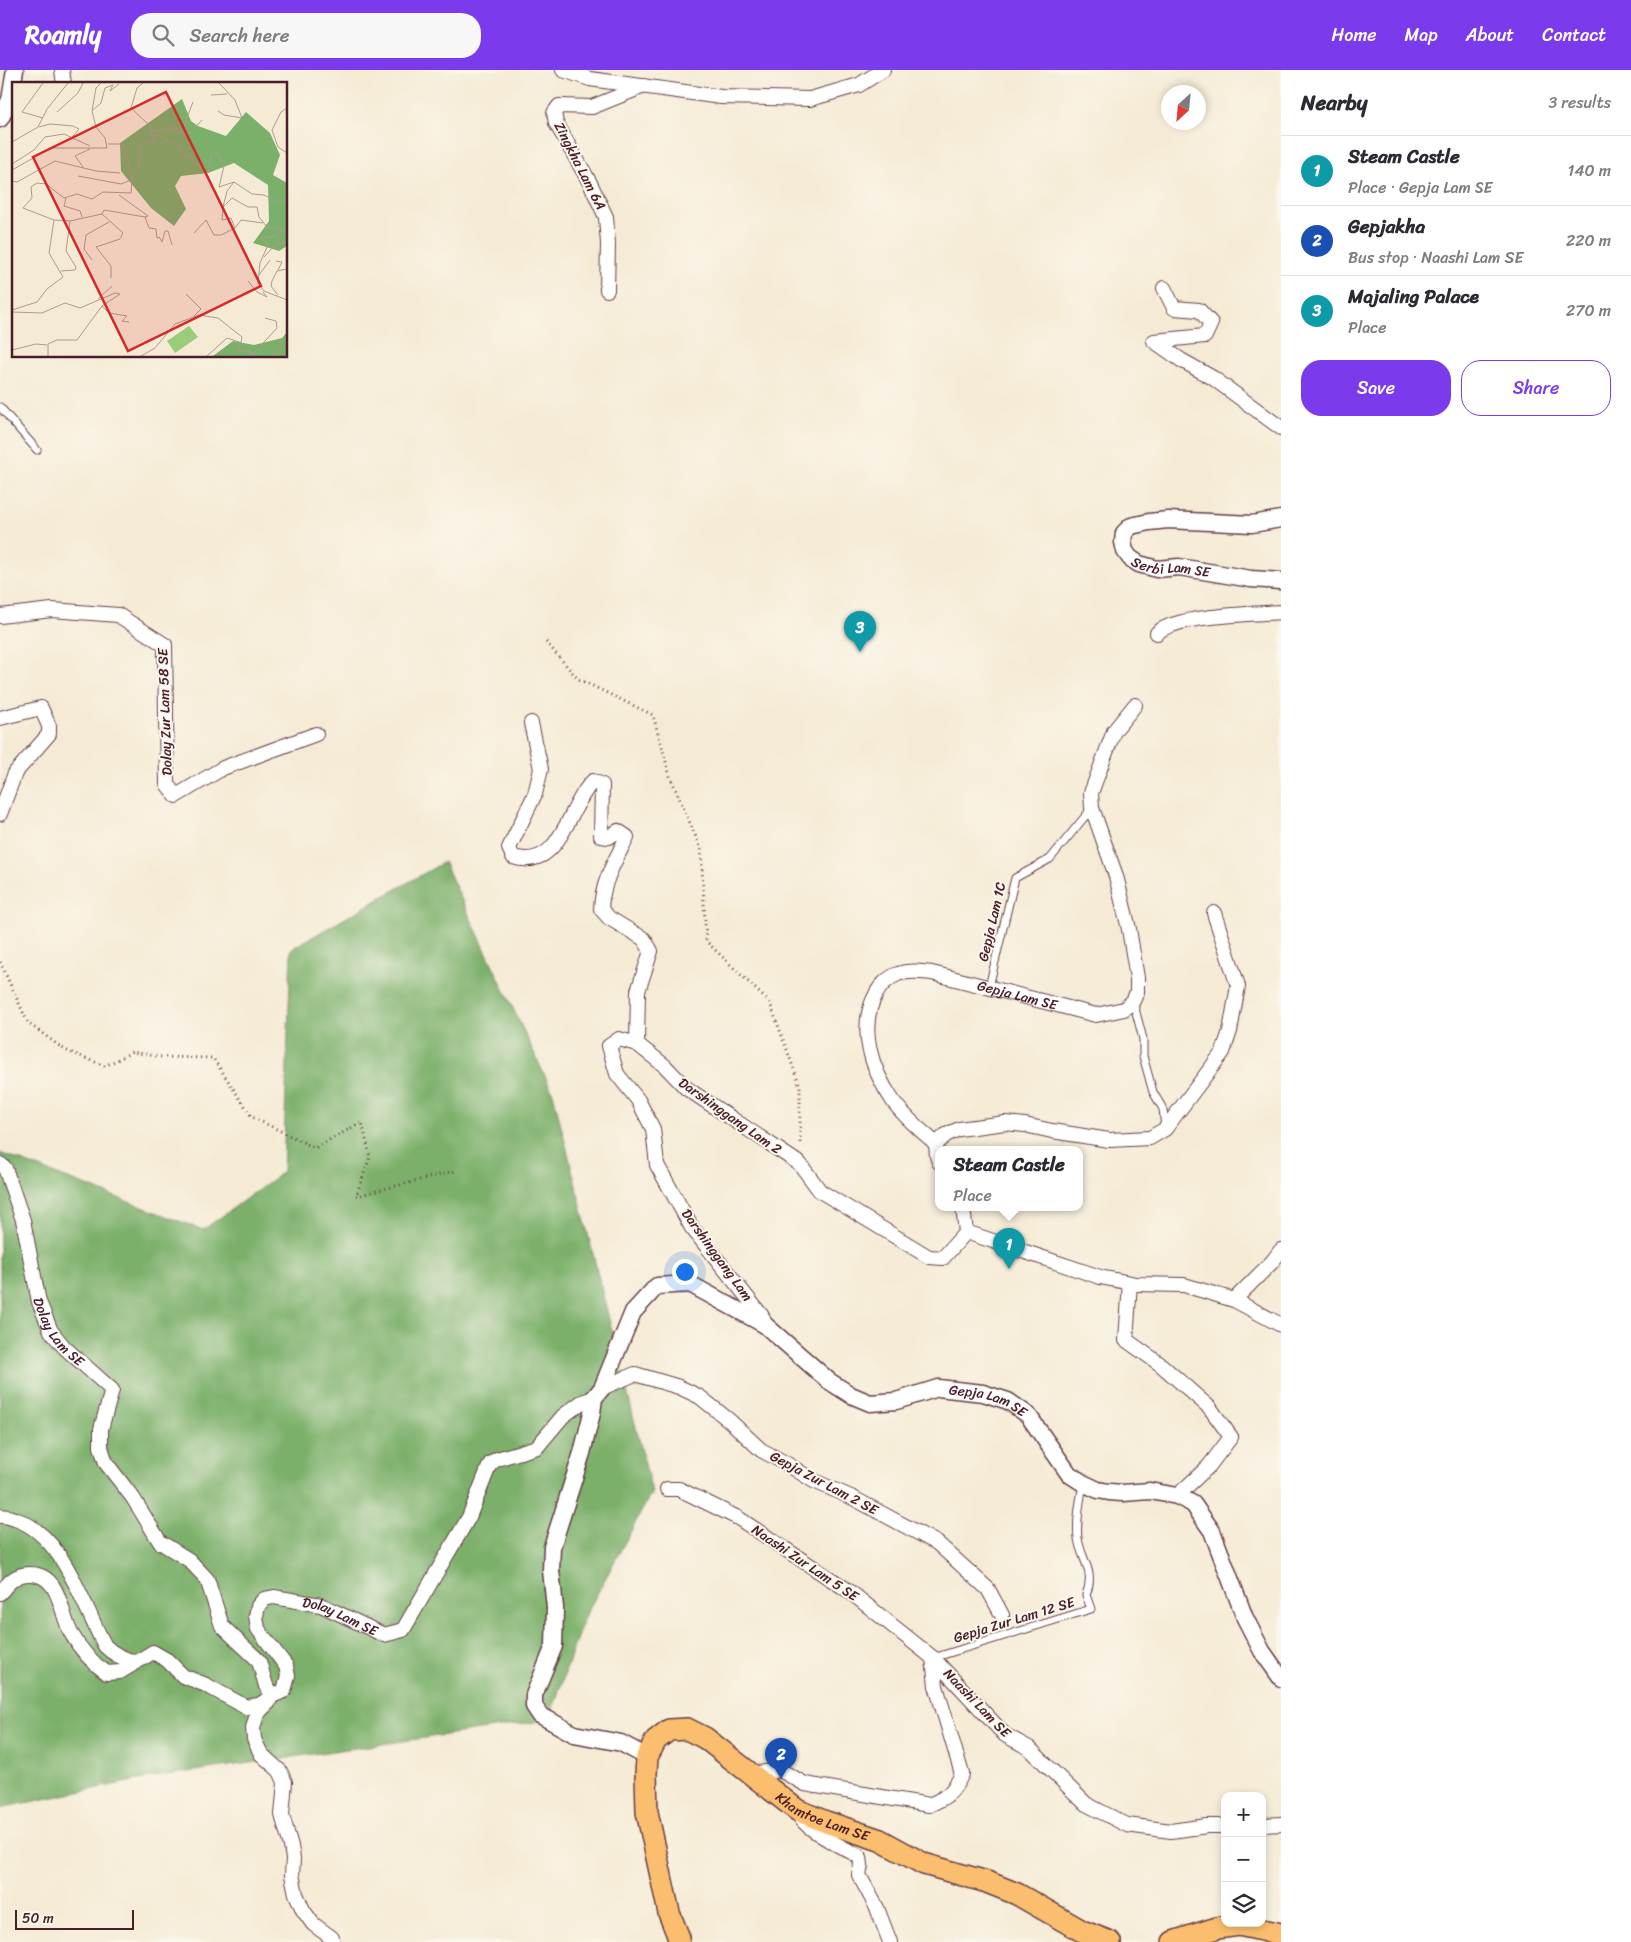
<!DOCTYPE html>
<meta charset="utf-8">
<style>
:root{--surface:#fff;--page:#f7f7f7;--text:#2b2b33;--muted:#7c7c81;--line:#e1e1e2;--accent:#7c3aed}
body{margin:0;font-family:Sriracha,sans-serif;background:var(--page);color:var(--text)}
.controls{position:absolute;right:15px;bottom:15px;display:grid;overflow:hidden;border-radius:10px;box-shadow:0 2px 8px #0003}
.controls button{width:45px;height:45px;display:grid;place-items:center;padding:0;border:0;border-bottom:1px solid var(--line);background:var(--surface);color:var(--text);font:25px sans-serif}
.compass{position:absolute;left:1161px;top:15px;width:45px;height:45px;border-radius:50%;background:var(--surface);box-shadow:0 2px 8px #0003;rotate:206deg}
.scale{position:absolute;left:15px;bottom:12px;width:119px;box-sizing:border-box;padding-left:5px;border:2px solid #4a1f2b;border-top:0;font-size:14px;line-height:18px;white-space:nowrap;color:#4a1f2b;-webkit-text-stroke:4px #fbf7ec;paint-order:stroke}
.you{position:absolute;left:684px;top:1201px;width:18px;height:18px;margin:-12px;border:4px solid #fff;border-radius:50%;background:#1a73e8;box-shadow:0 0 0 8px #1a73e833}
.badge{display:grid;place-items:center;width:32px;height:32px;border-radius:50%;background:var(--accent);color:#fff;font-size:16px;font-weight:700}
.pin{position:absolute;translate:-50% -41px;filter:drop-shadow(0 1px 2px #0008)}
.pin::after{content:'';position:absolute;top:26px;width:18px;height:15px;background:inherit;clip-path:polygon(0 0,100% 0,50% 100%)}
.popup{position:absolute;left:935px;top:1076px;width:148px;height:65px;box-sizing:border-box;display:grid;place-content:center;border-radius:10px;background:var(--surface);filter:drop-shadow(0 1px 4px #0005);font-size:16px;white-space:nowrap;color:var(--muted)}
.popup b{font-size:19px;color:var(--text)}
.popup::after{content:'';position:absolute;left:50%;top:100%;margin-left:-10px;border:10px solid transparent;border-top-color:var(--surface)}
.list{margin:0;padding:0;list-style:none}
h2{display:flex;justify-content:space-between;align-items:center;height:65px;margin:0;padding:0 20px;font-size:21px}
h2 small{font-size:16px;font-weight:400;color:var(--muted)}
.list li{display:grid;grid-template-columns:32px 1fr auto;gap:15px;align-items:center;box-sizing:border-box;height:70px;padding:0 20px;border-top:1px solid var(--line)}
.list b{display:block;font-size:19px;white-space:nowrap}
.list p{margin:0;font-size:16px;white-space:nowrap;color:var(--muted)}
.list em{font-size:16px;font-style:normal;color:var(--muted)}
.actions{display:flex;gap:10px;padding:15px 20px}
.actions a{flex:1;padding:11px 0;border:1px solid var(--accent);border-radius:20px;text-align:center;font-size:18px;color:var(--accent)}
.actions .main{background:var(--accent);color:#fff}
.icon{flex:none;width:28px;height:28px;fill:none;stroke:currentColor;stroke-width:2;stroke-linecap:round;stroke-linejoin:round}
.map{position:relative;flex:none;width:1281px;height:1872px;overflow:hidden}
header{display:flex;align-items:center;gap:30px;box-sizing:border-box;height:70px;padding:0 25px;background:var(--accent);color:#fff}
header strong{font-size:24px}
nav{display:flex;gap:28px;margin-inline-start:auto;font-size:18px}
.search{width:350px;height:45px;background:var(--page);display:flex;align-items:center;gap:12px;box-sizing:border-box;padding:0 18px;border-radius:20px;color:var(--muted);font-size:19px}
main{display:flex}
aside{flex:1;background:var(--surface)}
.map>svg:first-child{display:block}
</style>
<header>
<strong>Roamly</strong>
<div class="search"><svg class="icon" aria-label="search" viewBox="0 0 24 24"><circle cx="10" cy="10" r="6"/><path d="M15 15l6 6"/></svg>Search here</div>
<nav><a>Home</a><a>Map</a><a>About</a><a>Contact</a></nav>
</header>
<main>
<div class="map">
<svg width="1281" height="1872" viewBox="0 0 1281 1872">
<rect width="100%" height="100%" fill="#fbf7ec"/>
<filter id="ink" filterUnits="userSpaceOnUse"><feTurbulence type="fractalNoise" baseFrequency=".02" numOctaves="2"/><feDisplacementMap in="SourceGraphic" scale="10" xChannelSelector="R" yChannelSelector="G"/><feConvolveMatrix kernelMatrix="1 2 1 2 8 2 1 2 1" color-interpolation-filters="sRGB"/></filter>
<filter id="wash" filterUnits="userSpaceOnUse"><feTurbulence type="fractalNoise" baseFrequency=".0096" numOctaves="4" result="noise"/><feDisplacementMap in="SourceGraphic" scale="20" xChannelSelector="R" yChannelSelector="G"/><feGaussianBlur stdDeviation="1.12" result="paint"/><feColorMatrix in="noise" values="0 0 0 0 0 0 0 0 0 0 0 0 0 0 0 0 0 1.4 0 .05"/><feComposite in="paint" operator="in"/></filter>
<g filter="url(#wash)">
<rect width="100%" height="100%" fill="#f5ebd5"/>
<!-- forest -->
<path fill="#7bb06b" stroke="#62684b" d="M444,792l109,231 99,399 -69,128 -34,100 -396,57 -153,31v-655l203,77 80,-58 8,-223z"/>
</g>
<g filter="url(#ink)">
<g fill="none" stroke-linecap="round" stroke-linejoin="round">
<defs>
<path id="service" d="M0,337l37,43
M989,917l26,-109 35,-19 42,-51
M1133,931l10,38v17l10,36 10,17 2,19
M933,1588l158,-49 -5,-14c10,-25 -5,-34 -8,-57 -2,-17 2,-37 5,-54"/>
<g id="minor">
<path d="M62,0l2,14"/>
<path d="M563,0l27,9 131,18 89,2 49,-14 24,-15"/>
<path d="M1164,218l10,20 25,2 12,13 -6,13 -51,5 27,19 32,18 68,50"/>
<path d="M607,220l1,-46 -2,-27 -16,-34 -34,-60 -2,-10 5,-7 33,1 52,-21"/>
<path d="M0,546l52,-6 66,5 47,30 2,139 9,12 47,-28 93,-34"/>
<path d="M1157,563c19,-18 96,-19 124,-21"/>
<path d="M0,648l41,-10 8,18v8l-34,39 -15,41"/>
<path d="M531,653l10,46 -6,25 -26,54 4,9c48,15 54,-50 80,-76l9,4 -1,51 8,1 9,-6 9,6c-12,24 -25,45 -26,72l8,9 35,21 7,12 -13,40 -1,53"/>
<path d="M936,1074l10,-9 13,-6 46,-6 20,2 27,6 57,9 41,-2 15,-9 58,-77 7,-21 8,-45 -24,-73"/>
<path id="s1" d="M939,1092l-2,-6 -1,-12c-14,-13 -32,-27 -43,-43 -21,-31 -36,-72 -17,-107 4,-8 13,-17 22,-20 11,-4 23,-2 34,-1l164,42 28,-6 9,-8 4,-9v-14l-8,-49 -13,-53 -24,-68 -1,-15 23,-62 21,-26"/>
<path id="s2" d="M0,1094l5,4 18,52 16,82 12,29 13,16 48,43 -11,39v18l5,16 27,35 27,44 29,18 18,19 15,47 37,35 7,25 8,9 10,-4 4,-15 -2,-10 -28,-37 -2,-13 2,-10 6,-7 10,-2 47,8 63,30 19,-5 66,-113 21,-53 7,-5 40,-12 26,-31 19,-14 12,-4"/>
<path d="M963,1138l3,24"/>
<path d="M966,1162l134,45 36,7 48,1 50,15 47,25"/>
<path d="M1130,1213l-4,57 34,24 50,44 21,29 -22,29 -32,30"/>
<path d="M1234,1230l38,-38 9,-12"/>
<path d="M765,1255l-3,-9 -70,-88 -35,-63 -4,-36 -15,-29 -21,-26 -8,-28 10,-7 18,5 28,22 21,22 114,76 20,27 109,66 14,1 23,-26"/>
<path d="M602,1318l33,-14 44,13 21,10 30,24 31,29 26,14 27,17 39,17 84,45 51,46 14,26"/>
<path d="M667,1419h12l59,29 111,73 84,67 72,77 24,13 57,56 41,21 44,6 36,-5h18"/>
<path d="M0,1446c5,0 10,1 15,3 49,16 67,85 90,127 9,9 18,13 31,16"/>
<path d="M0,1523c8,-10 16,-20 31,-19 30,1 29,39 40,59 9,16 21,30 36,40l13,-1 33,-20 14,8 16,16 23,9 40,22 13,-2 15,-10"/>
<path d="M269,1632l-12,12 -4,14 1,11 7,15 19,17 5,11 -3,33 9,31 2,13 -1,16 4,19 7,16 10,14 19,14 1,4"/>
<path d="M751,1704l29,-4 25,14 124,21c19,-8 24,-13 33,-31l-26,-88 -3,-28"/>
<path d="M797,1740c3,19 47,37 63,47l1,8 -2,10 18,33 13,34"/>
<path d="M1262,1755l19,-1"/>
</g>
<g id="tertiary">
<path d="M0,49l10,-19 5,-30"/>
<path id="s3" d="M1281,449l-29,5 -84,-4 -19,2 -18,4 -7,7 -1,9 2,9 5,7 9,6 18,5 22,-2 72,12 30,2"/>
<path id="s4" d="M647,1687l-26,-14 -47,-9 -34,-19 -6,-9v-11l20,-49 1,-38 -4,-38 1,-23 30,-94 10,-40 2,-15 8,-10 31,-76 24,-26 33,-2 75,41 64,56 22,14 19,8 26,-2 42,-13 45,5 25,8 20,14 41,59 14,9 15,7 11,2 14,1 27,-2 27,5 16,8 19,27 33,87 17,33 19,27"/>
</g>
<g id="primary">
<path id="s5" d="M678,1872l1,-4 -10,-25 -22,-101 -1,-38 1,-17 9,-17 13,-10 18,-1 18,9 92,72 29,12 54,18 44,24 63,18 30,12 65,37 28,11"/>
<path d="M1173,1872l44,-14 22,-3 42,9"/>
</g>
</defs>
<!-- service casing -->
<use href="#service" stroke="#643e44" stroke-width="9"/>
<!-- minor casing -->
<use href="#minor" stroke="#643e44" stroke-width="16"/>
<!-- tertiary casing -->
<use href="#tertiary" stroke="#643e44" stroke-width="19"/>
<!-- primary casing -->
<use href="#primary" stroke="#643e44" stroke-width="24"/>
<!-- path -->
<path stroke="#643e44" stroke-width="3" stroke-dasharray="1 4" stroke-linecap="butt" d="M546,572l32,37 75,36 17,61 31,73 5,92 64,62 30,83v60
M0,892l28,61 37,27 40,16 27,-14 30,5 51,1 39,59 63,31 47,-26 8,35 -14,39 99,-25"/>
<!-- service -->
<use href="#service" stroke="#fff" stroke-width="7"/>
<!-- minor -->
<use href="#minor" stroke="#fff" stroke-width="14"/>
<!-- tertiary -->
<use href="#tertiary" stroke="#fff" stroke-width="16"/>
<!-- primary -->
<use href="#primary" stroke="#fbbe6e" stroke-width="21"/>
</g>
</g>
<g text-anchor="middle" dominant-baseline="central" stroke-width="4" stroke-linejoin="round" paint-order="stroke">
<!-- street labels -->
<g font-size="14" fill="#4a1f2b" stroke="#fbf7ec">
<text transform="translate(580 96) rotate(63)">Zingkha Lam 6A</text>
<text stroke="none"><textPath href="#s3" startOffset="231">Serbi Lam SE</textPath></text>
<text transform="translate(165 642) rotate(-92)">Dolay Zur Lam 58 SE</text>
<text transform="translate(992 852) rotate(-77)">Gepja Lam 1C</text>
<text stroke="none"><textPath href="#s1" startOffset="346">Gepja Lam SE</textPath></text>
<text transform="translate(730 1046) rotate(35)">Darshinggang Lam 2</text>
<text transform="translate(717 1185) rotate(54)">Darshinggang Lam</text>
<text stroke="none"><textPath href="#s2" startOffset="181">Dolay Lam SE</textPath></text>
<text stroke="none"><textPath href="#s4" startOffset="948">Gepja Lam SE</textPath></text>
<text transform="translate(824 1413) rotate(28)">Gepja Zur Lam 2 SE</text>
<text transform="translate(805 1493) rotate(34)">Naashi Zur Lam 5 SE</text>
<text stroke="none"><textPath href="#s2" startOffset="826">Dolay Lam SE</textPath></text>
<text transform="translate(1014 1550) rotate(-17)">Gepja Zur Lam 12 SE</text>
<text transform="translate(977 1633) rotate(46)">Naashi Lam SE</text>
<text stroke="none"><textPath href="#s5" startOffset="406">Khamtoe Lam SE</textPath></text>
</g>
</g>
<!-- overview -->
<g transform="translate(12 12)">
<rect width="275" height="275" fill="#f5ebd5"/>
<path d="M177,244l9,11 -23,16 -8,-12z" fill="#9acc7b"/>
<path d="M170,17l9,22 7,5 28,10 20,-24 24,21 10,22 -7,20 14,8v63l-8,5 -26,-8 16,-22 -1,-36 -34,-22 -26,10 -27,3 -6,10 11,23 -12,17 -23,-18 -30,-37 -1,-28zM275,250v24h-74l20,-15 21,4 28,-7z" fill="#7bb06b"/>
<path fill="none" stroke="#b19991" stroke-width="1" d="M131,1l-6,5 -6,20 19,18v5l15,-1 3,-5 14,6 11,-29M199,13l16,-1M275,26l-6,4 -9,18 6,17 9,6M81,28l8,-7 4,-15 8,-3 -3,6 9,-7M206,29l6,4 18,3 -7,-18 -16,-17M45,30l21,-19 5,-10M31,36l-21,-6 21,-29M27,45l11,-3 23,2 6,3 -6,7M154,46l21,8 15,-16M0,60l26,-15 9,-18 21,-26M0,82l22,-14 11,-13 19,-3 26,12M71,85l-8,-11 15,-7M0,88l39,-22h56l-2,-10 -9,-11 -4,-16 4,-23 5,-5M66,94l43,8 10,-4M120,96l7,-12 1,-21 16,-4 -6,-10 29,16 3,8 9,3 14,14h3l4,-20h5l7,14 -5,21 15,-5M0,99l5,1 38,-21 41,10 24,2M222,100l-7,9 -4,16 9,-9 16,9h9l2,10 8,10 18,3 -10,6 -14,2 7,7 -8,18 -2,20 6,8 23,9M222,100l18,12 12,1 15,7 8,-1M107,113l29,21 -3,1 4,11 7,1 1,9 2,-1 3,5 3,-11h3l4,14M54,116l-2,8 16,5 2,6M211,125l-1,13 9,-2 4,10M90,132l-32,7 -16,-1 -31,-12 9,-10 -1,-11 6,-4 9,1 18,14 13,-4 15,5 11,-7 28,1 1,-15 -9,-34h-15M90,132l21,19 -3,6 -24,8 15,19v12M90,132l2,-4 41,7M182,151l12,-13 8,15h7l14,-7 6,-8 22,3M252,175l12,-13 11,-2M80,178l-8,-11 2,-14 23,-13M264,179l6,1 -4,8M49,189l14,-1 1,-3 -10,-16 4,-30M247,193l11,-15M236,199l9,11 10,5 -4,-5M174,212l15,15 -7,7M266,213l-7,-9 1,-5 5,-10 10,-2M86,217l14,-13M90,224l7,7 18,3 -5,5 7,1M0,228l25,-8 10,-13 16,-12 -14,-24 5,-33M0,230l30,1 23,-10 15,5 35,-15 5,1 -18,12 -25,34h-20l-9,4v12M0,268l24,-6 11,1M129,274l14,-8 20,-24 24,-9 19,3 24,19 -1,5M195,274l20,-18 15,5 -4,7 16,3M233,274l9,-3 23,-25 -1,-7 -11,-3M260,274l15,-14"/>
<path fill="#d62828" fill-opacity="0.15" stroke="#d62828" stroke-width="2.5" d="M154,10l95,194 -133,65 -95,-194z"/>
<rect width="275" height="275" fill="none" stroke="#4a1f2b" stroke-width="2.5"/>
</g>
</svg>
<div class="controls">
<button>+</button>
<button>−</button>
<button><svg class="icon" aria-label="layers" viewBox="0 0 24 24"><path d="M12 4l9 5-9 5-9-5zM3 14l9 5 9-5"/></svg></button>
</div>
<svg class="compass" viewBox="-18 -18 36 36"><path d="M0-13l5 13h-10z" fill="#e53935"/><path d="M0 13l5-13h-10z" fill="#7c7c81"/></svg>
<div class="scale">50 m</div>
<div class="you"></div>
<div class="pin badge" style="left:1009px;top:1199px;background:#0f9aa8">1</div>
<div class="popup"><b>Steam Castle</b>Place</div>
<div class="pin badge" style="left:781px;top:1709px;background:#1a4fb4">2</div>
<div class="pin badge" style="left:860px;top:582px;background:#0f9aa8">3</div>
</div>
<aside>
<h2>Nearby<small>3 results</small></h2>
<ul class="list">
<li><span class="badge" style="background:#0f9aa8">1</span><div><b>Steam Castle</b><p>Place · Gepja Lam SE</p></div><em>140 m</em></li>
<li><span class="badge" style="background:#1a4fb4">2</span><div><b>Gepjakha</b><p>Bus stop · Naashi Lam SE</p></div><em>220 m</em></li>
<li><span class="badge" style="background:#0f9aa8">3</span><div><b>Majaling Palace</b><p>Place</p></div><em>270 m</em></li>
</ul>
<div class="actions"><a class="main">Save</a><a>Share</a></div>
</aside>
</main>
